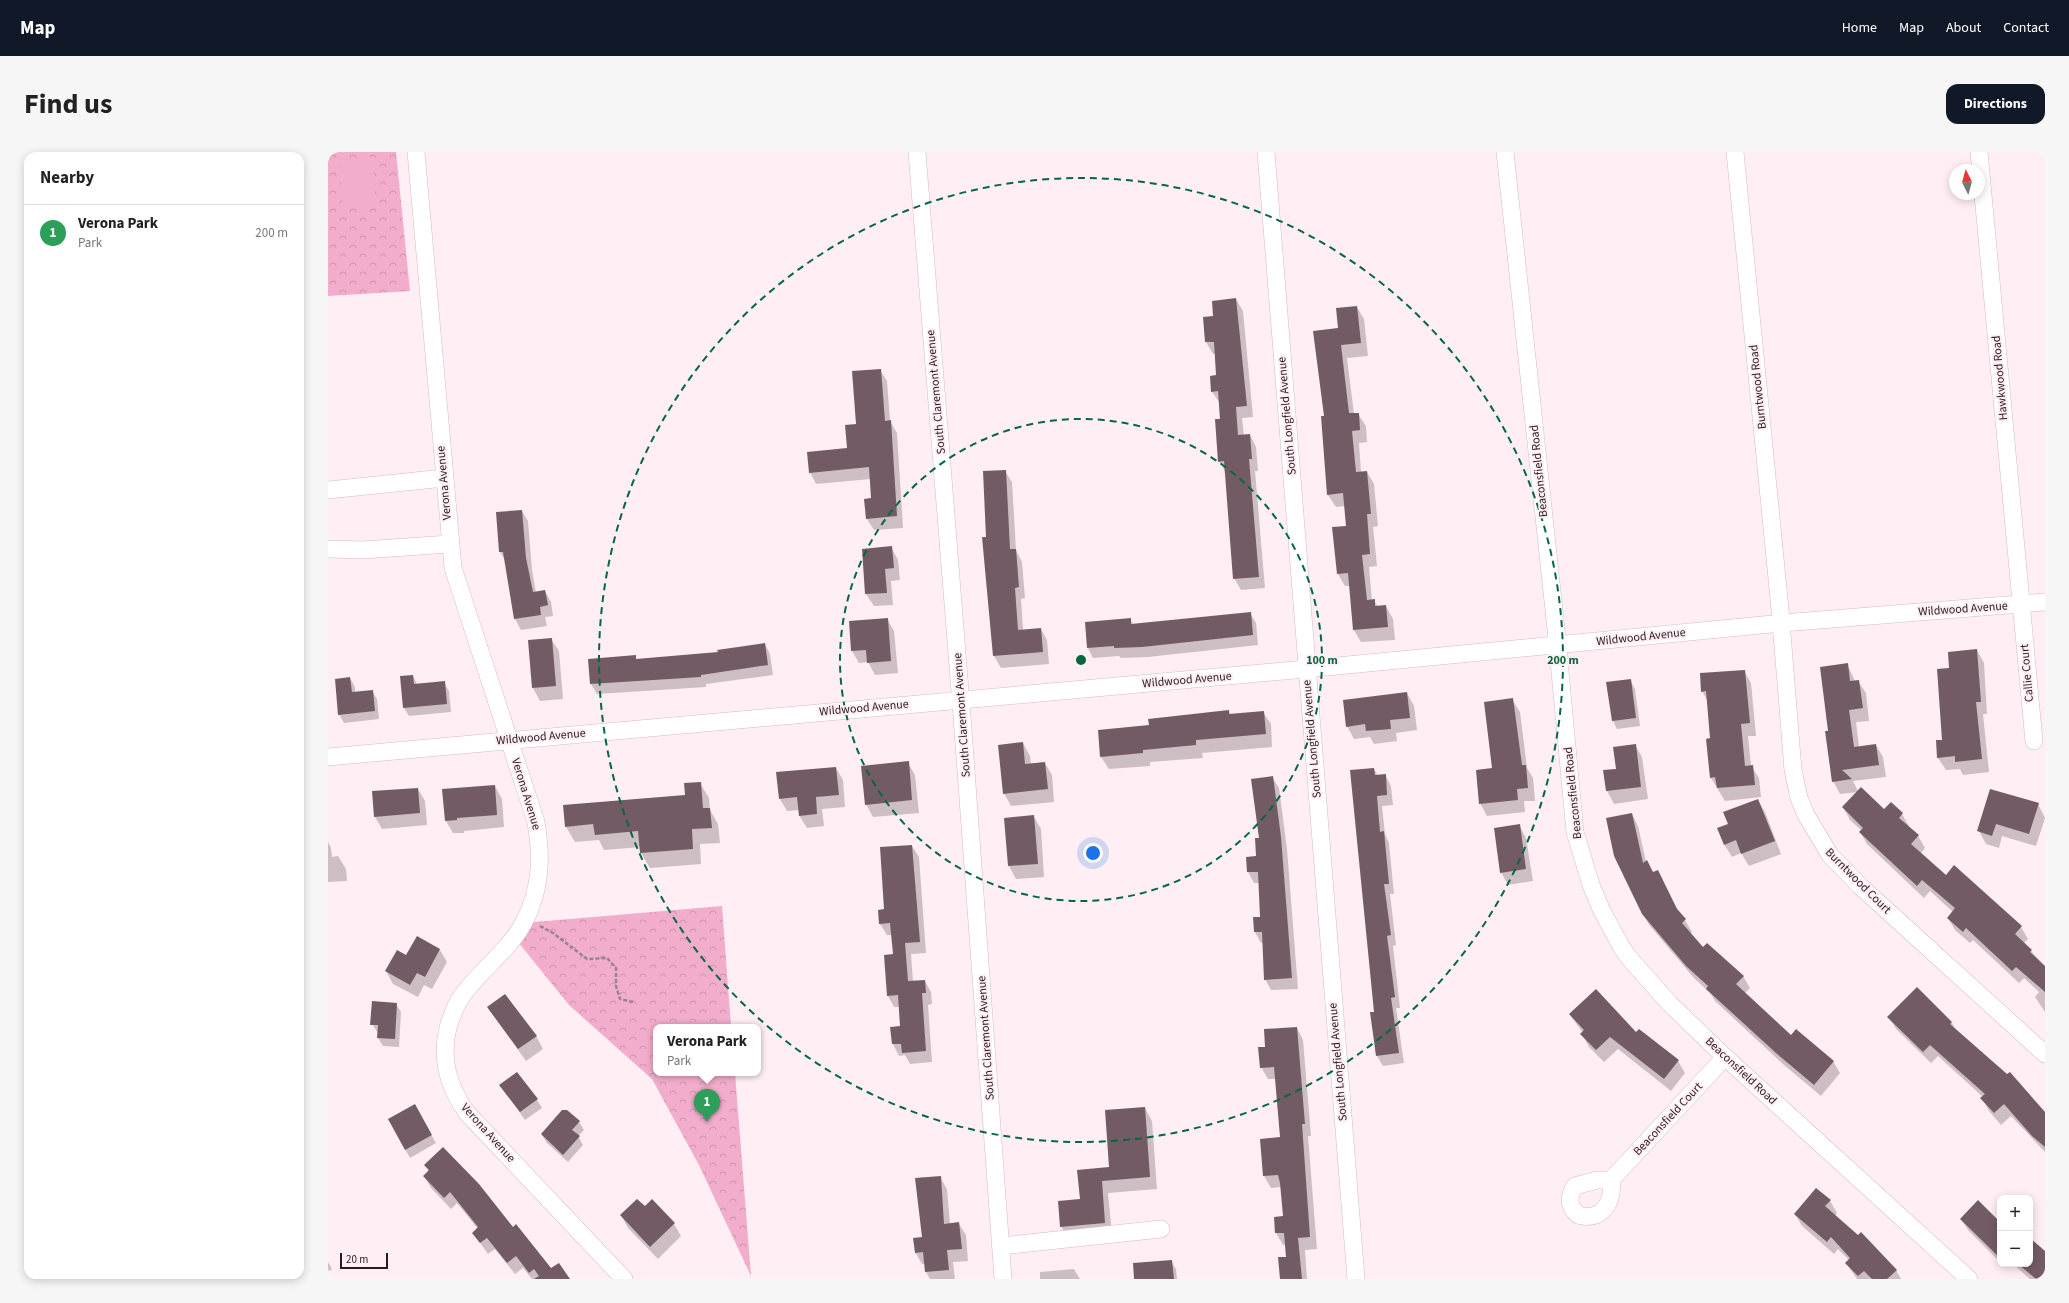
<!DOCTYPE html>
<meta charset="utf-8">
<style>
:root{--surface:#fff;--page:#f6f6f6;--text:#222;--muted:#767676;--line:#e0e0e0;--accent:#111827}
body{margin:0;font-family:"Source Sans 3",sans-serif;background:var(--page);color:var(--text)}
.controls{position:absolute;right:12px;bottom:12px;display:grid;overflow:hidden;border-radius:8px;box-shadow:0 2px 10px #0003}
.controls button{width:36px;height:36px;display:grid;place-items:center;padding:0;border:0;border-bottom:1px solid var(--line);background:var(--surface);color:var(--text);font:20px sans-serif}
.compass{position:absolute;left:1621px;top:12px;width:36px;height:36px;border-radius:50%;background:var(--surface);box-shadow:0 2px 10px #0003;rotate:354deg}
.scale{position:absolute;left:12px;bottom:10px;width:48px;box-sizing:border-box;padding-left:4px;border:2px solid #261c20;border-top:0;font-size:11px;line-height:14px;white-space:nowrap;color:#261c20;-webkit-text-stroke:3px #ffeef4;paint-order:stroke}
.you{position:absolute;left:765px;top:701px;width:14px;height:14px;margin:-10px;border:3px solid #fff;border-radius:50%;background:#1a73e8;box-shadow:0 0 0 6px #1a73e833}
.badge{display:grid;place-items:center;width:26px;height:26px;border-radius:50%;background:var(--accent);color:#fff;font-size:13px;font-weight:700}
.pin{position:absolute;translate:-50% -33px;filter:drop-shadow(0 1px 2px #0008)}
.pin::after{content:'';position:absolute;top:21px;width:14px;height:12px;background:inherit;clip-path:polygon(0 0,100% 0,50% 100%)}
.popup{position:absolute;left:325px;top:872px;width:108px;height:52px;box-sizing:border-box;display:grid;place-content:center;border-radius:8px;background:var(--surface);filter:drop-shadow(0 1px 3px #0005);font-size:13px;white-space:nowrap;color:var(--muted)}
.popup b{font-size:15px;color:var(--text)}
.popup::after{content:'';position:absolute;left:50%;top:100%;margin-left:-8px;border:8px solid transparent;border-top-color:var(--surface)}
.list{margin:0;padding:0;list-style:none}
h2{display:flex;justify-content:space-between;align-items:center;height:52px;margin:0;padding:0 16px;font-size:17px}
h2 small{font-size:13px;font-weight:400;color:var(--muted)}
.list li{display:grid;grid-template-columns:26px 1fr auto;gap:12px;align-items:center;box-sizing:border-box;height:56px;padding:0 16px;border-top:1px solid var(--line)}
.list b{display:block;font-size:15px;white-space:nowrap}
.list p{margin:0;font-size:13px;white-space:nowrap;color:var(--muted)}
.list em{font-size:13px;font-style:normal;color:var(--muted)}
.map{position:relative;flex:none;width:1717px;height:1127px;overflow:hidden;border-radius:12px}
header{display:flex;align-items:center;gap:24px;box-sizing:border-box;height:56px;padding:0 20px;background:var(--accent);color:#fff}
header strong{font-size:19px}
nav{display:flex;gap:22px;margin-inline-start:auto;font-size:14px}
.intro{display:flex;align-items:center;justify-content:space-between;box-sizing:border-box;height:96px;padding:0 24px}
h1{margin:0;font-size:28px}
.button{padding:10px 18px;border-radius:12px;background:var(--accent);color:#fff;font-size:14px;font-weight:700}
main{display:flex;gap:24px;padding:0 24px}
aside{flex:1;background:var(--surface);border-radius:12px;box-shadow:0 2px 10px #0003}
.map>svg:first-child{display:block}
</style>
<header>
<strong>Map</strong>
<nav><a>Home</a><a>Map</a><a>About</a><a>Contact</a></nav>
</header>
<div class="intro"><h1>Find us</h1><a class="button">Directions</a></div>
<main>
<aside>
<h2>Nearby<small></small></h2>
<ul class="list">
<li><span class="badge" style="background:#2e9e5b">1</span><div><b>Verona Park</b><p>Park</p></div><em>200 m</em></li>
</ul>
</aside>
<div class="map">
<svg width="1717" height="1127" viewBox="0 0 1717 1127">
<defs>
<pattern id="park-crowns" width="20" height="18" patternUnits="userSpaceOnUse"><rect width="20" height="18" fill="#f1adcb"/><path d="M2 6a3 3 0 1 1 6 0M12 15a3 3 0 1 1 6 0" fill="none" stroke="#ce94ae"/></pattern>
</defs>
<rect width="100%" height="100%" fill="#ffeef4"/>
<!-- park -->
<path fill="url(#park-crowns)" d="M0,0h68l14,139 -82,5z
M394,754l9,121h-75v46h79l16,203 -52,-111 -47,-86 -83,-74 -55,-68 9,-14z"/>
<!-- garden -->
<path fill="#f1adcb" d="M45,5l2,46 -33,2 -2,-46z"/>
<!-- shadow -->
<path fill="#0003" d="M908,147l7,12 10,106 -11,1 2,18 6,-1 6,12 2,24h-3l10,117 -24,2 -7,-12 -8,-105 -7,-12 1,-58 -8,-11 5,-16 -1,-22h-3l-7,-12 -2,-24 10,-1z
M1029,155l7,12 4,37 -21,2 7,56h4l8,12 1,16 -8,1 2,29h6l7,12 4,42 -5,1 4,39 -8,1 3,34 2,-1 4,7 8,-1 7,13 2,21 -34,2 -7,-12 -4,-44h-5l-7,-12 -5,-46 14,-1 -1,-21 -10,1 -8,-12 -3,-78 14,-88z
M552,218l7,11 3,40 7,12 6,95 -29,2 -7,-11 5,-20 -1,-20 -55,5 -6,-12 38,-23z
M677,319l7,11 4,68 6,12 3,36 -4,1 2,31 18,-1 6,11 2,24 -48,4 -7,-12 -11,-118 4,-1z
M194,359l6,10 4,49 4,23 9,-2 6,11 2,14 -8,1 2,9 -26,4 -6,-11 -9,-57 -6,-10 -3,-39z
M563,395l7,13 2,20 -9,1 2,24 -19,1 -8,-12 -3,-44z
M922,461l6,10 2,22 -110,12 -27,1 -2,-2 -26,2 -5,-10 -2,-25 44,-4 4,6z
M559,467l7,12 4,42 -23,2 -7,-13 -9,1 -7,-12z
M223,487l8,12 4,48 -23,2 -7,-13 -4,-47z
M437,492l5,10 3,21 -67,9v3l-109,7 -6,-10 44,-28 2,4 82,-7z
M1649,498l7,13 3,51h-4l6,58 -26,3 -3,-6 -14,1 -8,-12 -1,-17h6l7,-72z
M1519,512l8,17h3l8,12 3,28 -13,1 3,25 17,-2 7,12 3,20 -33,4 5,10 26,19 18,4 7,12 -1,1 10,9 7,12 -4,5 25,23 75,51 7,12 -4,4 21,24v45l-10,-15 4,-5 -15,-14 -5,5 -46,-43 -3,3 -15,-13 -7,-12 5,-6 -23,-21 -6,7 -57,-54 -7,-12 2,-1 -12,-11 -7,-13 15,-15 -18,2 -7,-13 -4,-50z
M1416,519l7,12 5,53h-8l3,30 8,12 2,19 -36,4 -14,-23v-39l-3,-37 -6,-11z
M85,524l4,8 27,-1 5,8 2,21 -42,4 -5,-8z
M22,526l5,9v5l17,-1 5,8 2,20 -35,4 -5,-9z
M1302,528l5,9 5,37 -23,3 -4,-8z
M1079,541l7,13 3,24 -21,3 1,8 -23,3 -4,-7 -16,2 -7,-13z
M1184,547l8,13 7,56 6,10 2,23h-11l1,11 -38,4 -7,-13 13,-34z
M901,559l2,4 32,-3 8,12 1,23 -70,6 1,5 -53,4v4l-41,3 -8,-12z
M695,591l7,13 1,8 14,-1 7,12 2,27 -43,4 -7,-13z
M1307,593l7,12 6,42 -34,5 -7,-13 -3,-20 13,-2z
M580,611l7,12 4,38 -46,4 -7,-13z
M508,616l7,12 2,27 -23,2 2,17 -17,2 -8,-13v-5l-12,1 -7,-12z
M1046,617l4,7 7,-1 6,11 2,19 -11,1 3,28 4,9 5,51h-4l6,51 -3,1 7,62h-4l8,55 -21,3 -6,-10 -2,-43z
M944,625l7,11 8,61 11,140 -27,1 -6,-11 -2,-36h-2l-6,-11 6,-14 -2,-35h-5l-6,-11 -1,-14 10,-1z
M372,631l9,15 1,12 8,14 2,19 -20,1 1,20 -51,4 -9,-15v-6l-37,3 -5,-10 -24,2 -9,-15 120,-31z
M167,634l7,13 2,28 -40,4v2h-11l-7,-12 -3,-31z
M90,637l7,12 2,24 -45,4 -7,-12z
M1430,648l7,12 16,42 -32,12 -8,-13 -9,4 -8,-13 5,-19z
M1710,652l7,14 -9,28 -34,-10 -3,12 -13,-4 -7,-13z
M1304,662l6,12 8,36 39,58 7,12 -2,2 13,14 40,28 7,12 -5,5 46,44 42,24 7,12 -19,23 -37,-31 -69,-64 -5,-8 -16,-15 -44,-52 -8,-13z
M706,665l7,12 3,48 -28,2 -7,-13 -3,-47z
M1191,673l7,13 7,43 -25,4 -7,-13z
M0,690l3,6 1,9 6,-1 8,13 1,12 -19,1z
M584,694l7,11 7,96 -15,1 2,28 12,-1 6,11 1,12 -4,1 4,57 -22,2 -5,-9 -6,1 -6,-12 -2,-16 10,-1 -2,-20h-5l-6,-11 6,-41 -2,-20h-5l-7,-11 -1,-14h6z
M112,798l7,12 -15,27 -8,-4 -6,12 -25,-13 -7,-13 21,-15z
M1589,837l35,34 4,8 89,84v37l-34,-36 -10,9 -12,-14 -7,-13 1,-1 -45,-41 -7,7 -35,-34 -7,-12z
M68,852l5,8 -2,35 -16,-1 -5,-8v-5l-6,-9z
M160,856l48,28 7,13 -17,12z
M1242,863l67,19 41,27 7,12 -14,18 -53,-42 -14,13 -15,-15 -7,-13 1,-1z
M969,876l6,12 8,96h-3l9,113 -12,1 2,29h-26l6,-22 -1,-12h-3l-7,-12 -1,-15 9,-1 -3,-30 -10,1 -7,-12 17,-38 -5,-59h-8l-7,-12 6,-20z
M173,934l36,14 5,8 -17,12z
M86,953l22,38 -26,15 -21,-38z
M817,956l7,13 5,68 -49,4 4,42 -44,4 -7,-13 20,-27 29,-31z
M251,970l5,8 -6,6 5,9 -15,17 -21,-19 -5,-8z
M97,1013l88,63 38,41 17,10h-36l-9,-11 -8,6 -20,-25 -7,5 -15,-21 5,-4 -21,-26 -6,6 -20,-21 -7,-12 5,-4z
M612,1025l7,12 3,35h9l7,11 2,26 -15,1 2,17h-25l-4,-7 -1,-8h-3l-7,-12 8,-14z
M324,1049l22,23 7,12 -23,23 -30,-31 -7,-13 23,-7z
M1502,1049l7,12 -2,3 61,54 5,9h-44l-11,-16 3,-3 -11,-11 -4,5 -32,-28 -7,-12z
M1633,1067l39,5v38l-32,-32z
M1702,1087l15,13v27h-15l-17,-15h17z
M843,1109l5,8 1,10h-42z
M0,1110l4,7 -4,3z
M746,1117l6,10h-40v-7z"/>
<!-- building -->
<path fill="#735b65" d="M908,146l11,108 -11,1 2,28 12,-1 2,25h-3l10,118 -26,2 -9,-118 -6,1 -3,-43h5l-2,-28 -7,1 -1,-16 6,-1 -2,-33h-9l-2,-25 10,-1 -1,-15z
M1029,154l4,37 -20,2 8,68h10l1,17 -8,1 4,41 11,-1 4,43h-4l3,40 -8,1 5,45 8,-1v7l11,-1 2,22 -35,3 -5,-57 -11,1 -5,-47 14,-1 -3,-33 -16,2 -6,-79h3l-11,-85 25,-3 -2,-20z
M553,217l4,52 6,-1 6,96 -31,3 -2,-20 7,-1 -2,-31 -60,6 -2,-21 40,-4 -2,-23 11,-1 -4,-53z
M678,318l4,79h6l3,38 -4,1 3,42 23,-2 2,24 -50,4 -11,-119h4l-3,-66z
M194,358l4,48 7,34 12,-2 3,15 -8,2 1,8 -27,4 -11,-67h-4l-3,-40z
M564,394l2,22 -9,1 2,24 -22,1 -3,-45z
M923,460l2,23 -111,12 -28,1v-2l-27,2 -2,-26 46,-4v6z
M560,466l3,43 -24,2 -1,-13 -15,1 -2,-30z
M224,486l4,48 -24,2 -4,-48z
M437,491l3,22 -67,10v2l-111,7 -2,-25 48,-4v4l82,-7 -1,-2z
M1649,497l4,53h-5l6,57 -27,3v-6l-18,2 -1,-18h6l-5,-71 12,-1 -1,-16z
M1520,511l2,18 9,-1 4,28 -14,2 5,37 22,-3 3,21 -37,5 10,9 -20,3 -7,-51h3l-8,-64z
M1417,518l5,53 -9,1 4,42 8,-1 2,20 -38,3 -2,-11 -5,1 -4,-39 4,-1 -4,-47 -5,1 -1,-19z
M85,523l1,9 31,-3 2,23 -44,4 -3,-32z
M22,525l2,15 21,-2 2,21 -37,4 -3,-36z
M1303,527l5,39 -24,3 -6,-39z
M1079,540l3,26 -20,2 1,9 -25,2 -1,-7 -19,3 -3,-27z
M1185,546l9,67h4l2,23 -11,1 1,11 -39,4 -3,-34 16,-2 -8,-66z
M901,558v4l35,-3 2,23 -70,6v5l-53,5v3l-43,4 -2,-27 51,-5 -1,-6z
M695,590l2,22 20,-2 3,27 -45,5 -5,-49z
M1308,592l5,43 -35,4 -3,-21 13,-1 -3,-22z
M581,609l3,39 -47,5 -4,-39z
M508,615l3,28 -23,2 1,17 -18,2 -2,-19 -18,2 -3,-27z
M1046,616l1,7 11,-1 1,21 -10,1 3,36 4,-1 5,53h-5l7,51 -4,1 8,61 -4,1 8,55 -23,3 -6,-44h4l-24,-242z
M945,624l8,61 11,141 -28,2 -2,-48h-8l-1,-15h7l-2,-45h-11l-1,-15 10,-1 -1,-18h4l-8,-59z
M373,630l2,26h7l2,20 -20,1 1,20 -53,4 -2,-22 -43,4 -2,-11 -28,3 -2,-22 122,-10 -1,-12z
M167,633l2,30 -40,3v2l-12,1 -3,-32z
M1533,635l23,22 7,-7 12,11 -4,5 20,17 -8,9 35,31 8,-10 68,61 -7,8 17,16 -2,2 15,14v26l-29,-25 -4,4 -46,-43 -3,4 -16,-14 8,-10 -33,-28 -5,6 -58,-54 4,-4 -21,-21z
M90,636l2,25 -46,4 -2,-26z
M1662,637l49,14 -10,31 -33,-10 -4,12 -15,-5z
M1430,647l17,42 -34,13 -5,-14 -12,5 -7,-17 11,-4 -5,-12z
M1304,661l11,50 4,-3 6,12 5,-2 19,39 9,10 -4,4 21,24 4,-4 37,33 -8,8 55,51 5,-6 38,32 -20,24 -38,-32 -70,-64 2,-3 -22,-20 -44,-52 -28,-58 -8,-38z
M706,663l4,49 -30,2 -4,-48z
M1192,672l6,45 -26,4 -6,-45z
M584,693l8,97 -15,1 3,38 17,-1 1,13h-4l4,58 -24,2 -1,-9h-9l-2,-17 10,-1 -2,-31 -11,1 -3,-41 9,-1 -3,-31 -11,1 -1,-14 6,-1 -4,-62z
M89,784l23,13 -15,28 -8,-4 -7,12 -25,-14 12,-21 9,5z
M1589,835l35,35 -2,2 57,50 3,-2 35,40v35l-13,-11 -28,-32 -10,9 -14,-15 5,-4 -55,-49 -7,7 -36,-35z
M1268,837l40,43 3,-3 40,31 -15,19 -54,-42 -14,13 -16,-16 4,-4 -15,-16z
M177,842l32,42 -19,13 -31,-42z
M44,849l25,2 -2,36 -18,-1 1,-13h-8z
M969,875l8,97h-3l8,113 -12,1 4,41h-22l-2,-22h8l-2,-24h-9l-1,-16 9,-1 -3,-33 -2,-8 -15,1 -3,-37 20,-2 -6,-70 -14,1 -2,-21h7l-1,-18z
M189,920l21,27 -18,13 -21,-27z
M87,952l17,31 -27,15 -17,-31z
M817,955l5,70 -48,4 3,42 -45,4 -2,-26 22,-2 -3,-29 32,-3 -4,-57z
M234,958h5l13,11 -8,9 8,6 -17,19 -22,-21z
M115,995l36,37 34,43 3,-3 35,44 8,-5 11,16h-36l5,-3 -5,-7 -5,4 -13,-17 -9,7 -20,-25 -7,5 -8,-10 6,-6 -28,-35 -6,6 -21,-22 6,-6 -5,-5z
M613,1024l3,48 15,-2 3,27 -15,1 2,20 -24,2 -2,-20 -8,1 -2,-15 9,-1 -7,-59z
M1488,1036l15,12 -6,6 33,29 3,-3 36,38 -10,9h-15l-8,-8 -6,5 -13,-13 5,-5 -19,-21 -4,5 -33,-28z
M309,1047l8,7 7,-7 23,24 -25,24 -30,-32z
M1650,1048l22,22v36l-40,-39z
M1702,1086l15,13v28h-9l-18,-15h12z
M844,1108l2,19h-40l-1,-16z"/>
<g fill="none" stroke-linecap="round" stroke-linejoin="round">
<defs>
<path id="minor" d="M88,0l37,416 83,254c6,35 5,68 -12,100 -14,27 -41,46 -59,70 -8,9 -12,21 -16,32 -9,33 -2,61 18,89l157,166
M589,0l45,564 41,563
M938,0l90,1127
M1177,0l51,477 19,203 16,53 11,26 20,37 8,11 40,45 55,53 244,222
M1407,0l45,457 13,161 6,28 7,17 24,40 30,31 185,168
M1651,0l55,589
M0,338l116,-12
M0,397l35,1 86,-6
M0,605l978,-88 476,-46 263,-21
M1269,1028h14c3,22 -9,42 -33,35 -10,-9 -10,-18 -3,-29z
M1283,1028l114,-123
M673,1094l160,-17"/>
</defs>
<!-- minor casing -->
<use href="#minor" stroke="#d5bac5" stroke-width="18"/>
<!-- path -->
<path stroke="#94868b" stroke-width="2.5" stroke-dasharray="4 2" stroke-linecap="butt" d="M212,774l13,7 34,26 20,-1 9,10v18l4,13 13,3"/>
<!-- minor -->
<use href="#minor" stroke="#fff" stroke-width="17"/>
</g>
<!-- distance rings -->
<g fill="none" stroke="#05683d" stroke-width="2" stroke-dasharray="7 5">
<circle cx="753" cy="508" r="241"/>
<circle cx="753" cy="508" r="482"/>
</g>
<g text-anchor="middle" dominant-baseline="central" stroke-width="4" stroke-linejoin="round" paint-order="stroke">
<!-- street labels -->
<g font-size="12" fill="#261c20" stroke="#ffeef4">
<text transform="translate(1672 226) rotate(-95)">Hawkwood Road</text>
<text transform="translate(1430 235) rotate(-96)">Burntwood Road</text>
<text transform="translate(608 240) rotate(-95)">South Claremont Avenue</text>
<text transform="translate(959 264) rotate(-95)">South Longfield Avenue</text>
<text transform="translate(1211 319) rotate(-96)">Beaconsfield Road</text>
<text transform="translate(116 331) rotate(-95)">Verona Avenue</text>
<text transform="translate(1635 457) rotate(-4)">Wildwood Avenue</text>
<text transform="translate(1313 485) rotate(-6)">Wildwood Avenue</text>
<text transform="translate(1699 521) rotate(-95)">Callie Court</text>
<text transform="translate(859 528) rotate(-5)">Wildwood Avenue</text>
<text transform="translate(536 556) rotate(-5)">Wildwood Avenue</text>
<text transform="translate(634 563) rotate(-94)">South Claremont Avenue</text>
<text transform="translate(213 585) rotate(-5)">Wildwood Avenue</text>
<text transform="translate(984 587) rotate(-95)">South Longfield Avenue</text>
<text transform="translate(1245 641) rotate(-96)">Beaconsfield Road</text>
<text transform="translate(198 642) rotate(73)">Verona Avenue</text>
<text transform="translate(1530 729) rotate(45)">Burntwood Court</text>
<text transform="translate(658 886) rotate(-94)">South Claremont Avenue</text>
<text transform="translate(1010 910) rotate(-95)">South Longfield Avenue</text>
<text transform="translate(1413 919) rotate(43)">Beaconsfield Road</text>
<text transform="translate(1340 967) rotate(-47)">Beaconsfield Court</text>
<text transform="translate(160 981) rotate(48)">Verona Avenue</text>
</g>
</g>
<circle cx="753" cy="508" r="6" fill="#05683d" stroke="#ffeef4" stroke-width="2"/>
<g font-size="12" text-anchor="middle" font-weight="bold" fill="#05683d" stroke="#ffeef4" stroke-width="4" stroke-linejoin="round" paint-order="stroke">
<text x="994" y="512">100 m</text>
<text x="1235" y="512">200 m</text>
</g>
</svg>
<div class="controls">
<button>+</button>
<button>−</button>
</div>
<svg class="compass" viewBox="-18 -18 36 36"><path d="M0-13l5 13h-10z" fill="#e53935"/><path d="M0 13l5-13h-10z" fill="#767676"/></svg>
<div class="scale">20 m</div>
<div class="you"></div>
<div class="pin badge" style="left:379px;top:970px;background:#2e9e5b">1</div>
<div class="popup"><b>Verona Park</b>Park</div>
</div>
</main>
